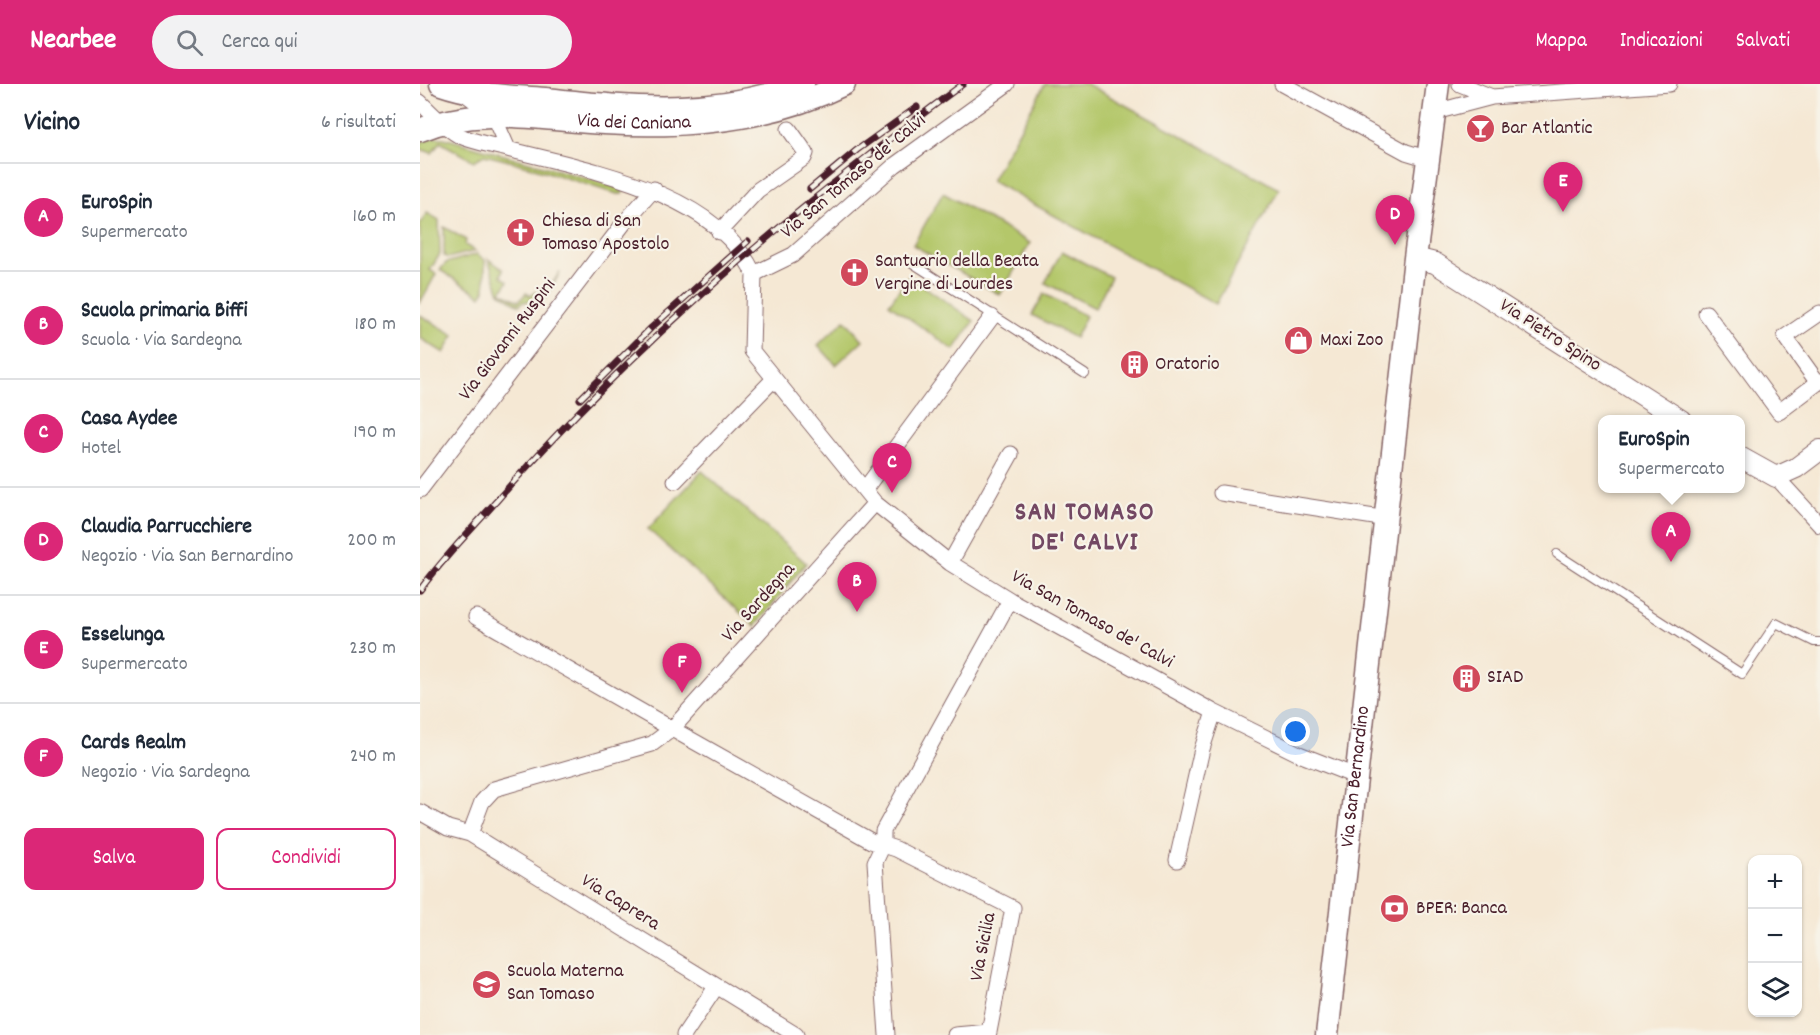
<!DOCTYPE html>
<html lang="it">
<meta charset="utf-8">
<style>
:root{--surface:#fff;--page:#f2f2f3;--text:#1f2937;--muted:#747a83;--line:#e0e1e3;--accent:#db2777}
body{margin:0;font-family:Dekko,sans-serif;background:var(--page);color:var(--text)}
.controls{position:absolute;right:18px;bottom:18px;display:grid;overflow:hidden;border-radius:12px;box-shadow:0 2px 4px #0004}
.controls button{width:54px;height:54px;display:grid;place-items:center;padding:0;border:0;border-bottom:2px solid var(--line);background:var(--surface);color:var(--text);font:30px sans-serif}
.you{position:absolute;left:876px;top:648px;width:21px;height:21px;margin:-15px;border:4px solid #fff;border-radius:50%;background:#1a73e8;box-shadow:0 0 0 9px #1a73e833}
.badge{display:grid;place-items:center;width:39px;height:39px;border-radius:50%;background:var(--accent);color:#fff;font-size:20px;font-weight:700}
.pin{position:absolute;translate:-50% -50px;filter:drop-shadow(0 2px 3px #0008)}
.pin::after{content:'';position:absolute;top:32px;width:21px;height:18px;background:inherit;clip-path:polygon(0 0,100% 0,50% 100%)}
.popup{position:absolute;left:1178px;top:331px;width:147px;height:78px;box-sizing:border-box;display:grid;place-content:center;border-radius:12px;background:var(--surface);filter:drop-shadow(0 2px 4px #0005);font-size:20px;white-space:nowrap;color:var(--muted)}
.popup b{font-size:22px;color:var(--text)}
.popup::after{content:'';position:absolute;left:50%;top:100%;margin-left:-12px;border:12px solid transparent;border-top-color:var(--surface)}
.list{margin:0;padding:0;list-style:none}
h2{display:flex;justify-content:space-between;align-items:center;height:78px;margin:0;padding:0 24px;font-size:26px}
h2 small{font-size:20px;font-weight:400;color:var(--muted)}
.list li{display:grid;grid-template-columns:39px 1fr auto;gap:18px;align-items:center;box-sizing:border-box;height:108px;padding:0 24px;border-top:2px solid var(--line)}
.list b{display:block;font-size:22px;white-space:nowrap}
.list p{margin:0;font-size:20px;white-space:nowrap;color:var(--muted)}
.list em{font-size:20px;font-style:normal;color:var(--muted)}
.actions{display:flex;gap:12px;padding:18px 24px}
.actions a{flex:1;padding:14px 0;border:2px solid var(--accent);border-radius:12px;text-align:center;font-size:21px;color:var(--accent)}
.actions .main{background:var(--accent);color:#fff}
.icon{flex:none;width:33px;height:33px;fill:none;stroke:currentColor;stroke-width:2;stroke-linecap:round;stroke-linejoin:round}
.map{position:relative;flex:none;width:1400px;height:951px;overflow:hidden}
header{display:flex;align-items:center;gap:36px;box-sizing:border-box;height:84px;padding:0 30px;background:var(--accent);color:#fff}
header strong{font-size:28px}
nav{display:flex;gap:33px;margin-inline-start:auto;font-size:21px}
.search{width:420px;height:54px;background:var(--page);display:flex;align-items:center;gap:15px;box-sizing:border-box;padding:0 21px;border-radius:33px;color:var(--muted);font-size:22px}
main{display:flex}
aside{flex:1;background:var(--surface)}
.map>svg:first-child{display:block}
</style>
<header>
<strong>Nearbee</strong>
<div class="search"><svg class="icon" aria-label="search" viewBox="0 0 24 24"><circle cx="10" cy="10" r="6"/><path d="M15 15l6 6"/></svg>Cerca qui</div>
<nav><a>Mappa</a><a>Indicazioni</a><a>Salvati</a></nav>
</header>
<main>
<aside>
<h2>Vicino<small>6 risultati</small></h2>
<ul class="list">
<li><span class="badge">A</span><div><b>EuroSpin</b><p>Supermercato</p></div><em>160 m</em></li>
<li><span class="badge">B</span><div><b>Scuola primaria Biffi</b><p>Scuola · Via Sardegna</p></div><em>180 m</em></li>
<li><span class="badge">C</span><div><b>Casa Aydee</b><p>Hotel</p></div><em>190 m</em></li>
<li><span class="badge">D</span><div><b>Claudia Parrucchiere</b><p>Negozio · Via San Bernardino</p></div><em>200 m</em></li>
<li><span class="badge">E</span><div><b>Esselunga</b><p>Supermercato</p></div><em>230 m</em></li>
<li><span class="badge">F</span><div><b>Cards Realm</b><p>Negozio · Via Sardegna</p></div><em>240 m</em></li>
</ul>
<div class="actions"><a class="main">Salva</a><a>Condividi</a></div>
</aside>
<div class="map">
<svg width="1400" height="951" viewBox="0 0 1400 951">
<rect width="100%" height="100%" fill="#f7f3e8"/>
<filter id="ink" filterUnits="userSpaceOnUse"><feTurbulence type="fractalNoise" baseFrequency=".0167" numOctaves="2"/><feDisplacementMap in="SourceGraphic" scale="12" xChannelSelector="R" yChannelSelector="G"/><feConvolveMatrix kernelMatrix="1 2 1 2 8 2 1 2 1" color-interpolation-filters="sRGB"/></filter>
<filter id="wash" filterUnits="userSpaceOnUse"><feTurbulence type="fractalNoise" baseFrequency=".008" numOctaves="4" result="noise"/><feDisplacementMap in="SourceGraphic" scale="24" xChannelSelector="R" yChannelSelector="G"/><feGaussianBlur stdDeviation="1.35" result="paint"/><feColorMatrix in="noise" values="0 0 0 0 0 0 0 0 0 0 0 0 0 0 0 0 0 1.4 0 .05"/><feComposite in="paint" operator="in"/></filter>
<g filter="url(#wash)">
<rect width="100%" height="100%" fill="#f5e8d4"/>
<!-- green -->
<path fill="#b4c76a" stroke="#7f734a" stroke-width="1.5" d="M625,0h42l192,105 -63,115 -225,-123z
M13,53l11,1 180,51 -2,5h-5c-45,-13 -88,-30 -133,-39l-10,6 -34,-19 -8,11 -12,-4v-6z
M523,109l87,50 -30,52 -87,-50z
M7,129l12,7 1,34 -10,16 6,4 -16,29v-79z
M24,143l22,13 -1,5 10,6 -27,7 -4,-2z
M642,167l49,26 -16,31 -50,-25z
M57,170l8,6v30l-4,6 -41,-26 6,-7z
M68,175l15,10 -2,7 7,5 -7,11 18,9 7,-8 5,3 4,-4 10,3 15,-23 -14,26 -23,4 -4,3 -19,-12z
M489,192l65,45 -20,29 -65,-46z
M624,210l42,22 -11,22 -43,-23z
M0,231l34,20 -10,18 -24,-15z
M425,236l18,20 -27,25 -18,-20z
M282,387l104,92 -51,63 -107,-97z"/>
</g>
<g filter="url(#ink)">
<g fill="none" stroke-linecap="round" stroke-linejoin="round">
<defs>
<path id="service" d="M492,179l173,111
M1137,470l185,120 34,-51 38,19h6"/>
<path id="minor" d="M862,0l124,68 23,7
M1040,0l32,13
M43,8l30,23 15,34
M0,18c12,12 24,25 38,33 17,8 35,10 53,15 79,20 205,42 243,124l-2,77 123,152 75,60 60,37 204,112 85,42 56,22
M1015,28l57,-15 177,-13
M299,148l39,-42 46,-32 2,-5 -17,-24
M334,190l39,-19 102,-90 112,-81
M1286,229l73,99 41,-31
M1398,299l-33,-46 35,-24
M1356,393l44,48
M255,397l99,-102
M445,405l127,-172
M0,406l204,-267 30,-34
M801,409l166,26
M530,479l61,-109
M56,533l196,112 203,-226
M0,728l28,16 22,6 326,201
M50,750l12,-32 12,-13 158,-45 20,-15 199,112 25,8 117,59 -24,124 -34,3
M757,776l25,-111 12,-37
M264,951l32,-48
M467,951l-12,-173 8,-17v-14l127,-231"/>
<path id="tertiary" d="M995,174l20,5 246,157
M1320,373l36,20 20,-9 24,-18"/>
<g id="secondary">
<path d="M21,0c34,12 68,12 104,15 92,10 169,17 258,-15"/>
<path id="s1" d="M0,46c60,-25 122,-10 184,-7 82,5 166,-2 240,-39"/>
<path id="s2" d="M907,951l88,-777 23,-174"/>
</g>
</defs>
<!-- service casing -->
<use href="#service" stroke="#866566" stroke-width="10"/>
<!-- minor casing -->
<use href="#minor" stroke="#866566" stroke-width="17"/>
<!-- tertiary casing -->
<use href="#tertiary" stroke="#866566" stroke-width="22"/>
<!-- secondary casing -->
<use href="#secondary" stroke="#866566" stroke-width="25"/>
<!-- service -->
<use href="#service" stroke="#fff" stroke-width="8"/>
<!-- minor -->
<use href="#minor" stroke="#fff" stroke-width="15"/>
<!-- tertiary -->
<use href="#tertiary" stroke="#fff" stroke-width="20"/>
<!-- secondary -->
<use href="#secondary" stroke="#fff" stroke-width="22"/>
<defs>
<path id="rail" d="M390,105l47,-39 60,-43
M160,315l71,-71 97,-87
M0,506c24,-33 54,-63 80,-93 137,-156 296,-290 463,-413"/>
</defs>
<!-- rail casing -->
<use href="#rail" stroke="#4a1f2b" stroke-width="7"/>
<!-- rail -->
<use href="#rail" stroke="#f7f3e8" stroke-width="4.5" stroke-dasharray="14" stroke-linecap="butt"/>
</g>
</g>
<!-- icons -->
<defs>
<symbol id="bar-disc" viewBox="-11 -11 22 22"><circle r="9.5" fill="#d1495b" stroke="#f7f3e8"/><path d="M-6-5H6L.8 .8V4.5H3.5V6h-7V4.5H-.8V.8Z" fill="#fff"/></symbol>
<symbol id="church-disc" viewBox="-11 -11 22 22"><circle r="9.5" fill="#d1495b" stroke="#f7f3e8"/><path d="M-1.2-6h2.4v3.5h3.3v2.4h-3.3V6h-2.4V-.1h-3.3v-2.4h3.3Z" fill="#fff"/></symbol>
<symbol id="shop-disc" viewBox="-11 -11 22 22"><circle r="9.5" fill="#d1495b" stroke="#f7f3e8"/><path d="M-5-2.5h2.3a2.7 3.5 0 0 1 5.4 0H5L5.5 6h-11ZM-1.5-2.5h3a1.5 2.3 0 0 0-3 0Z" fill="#fff"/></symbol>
<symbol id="building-disc" viewBox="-11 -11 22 22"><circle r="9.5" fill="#d1495b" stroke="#f7f3e8"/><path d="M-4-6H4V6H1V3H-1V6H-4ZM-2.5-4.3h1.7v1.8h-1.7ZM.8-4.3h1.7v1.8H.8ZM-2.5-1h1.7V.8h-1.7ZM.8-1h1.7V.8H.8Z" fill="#fff"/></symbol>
<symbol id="bank-disc" viewBox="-11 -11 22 22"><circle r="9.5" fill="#d1495b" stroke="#f7f3e8"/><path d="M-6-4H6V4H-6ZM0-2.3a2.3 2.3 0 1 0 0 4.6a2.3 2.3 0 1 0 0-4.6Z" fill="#fff"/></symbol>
<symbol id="school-disc" viewBox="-11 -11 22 22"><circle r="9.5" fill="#d1495b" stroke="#f7f3e8"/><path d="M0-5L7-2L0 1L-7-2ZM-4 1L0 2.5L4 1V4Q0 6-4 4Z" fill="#fff"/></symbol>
</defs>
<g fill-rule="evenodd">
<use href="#bar-disc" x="1044" y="28" width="33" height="33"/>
<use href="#church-disc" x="84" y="132" width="33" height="33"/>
<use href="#church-disc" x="418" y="172" width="33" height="33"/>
<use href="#shop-disc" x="862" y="240" width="33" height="33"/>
<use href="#building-disc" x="698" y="264" width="33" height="33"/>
<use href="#building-disc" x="1030" y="578" width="33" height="33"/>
<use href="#bank-disc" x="958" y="808" width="33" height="33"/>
<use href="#school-disc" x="50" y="884" width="33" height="33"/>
</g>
<g text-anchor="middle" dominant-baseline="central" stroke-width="4.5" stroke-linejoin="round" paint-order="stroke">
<!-- street labels -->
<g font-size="20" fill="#4a1f2b" stroke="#f7f3e8">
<text stroke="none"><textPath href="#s1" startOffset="216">Via dei Caniana</textPath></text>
<text transform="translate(434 93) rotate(-40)">Via San Tomaso de' Calvi</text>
<text transform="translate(1130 252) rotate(33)">Via Pietro Spino</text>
<text transform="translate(88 256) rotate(-53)">Via Giovanni Ruspini</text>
<text transform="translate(339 519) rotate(-48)">Via Sardegna</text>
<text transform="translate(672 536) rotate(29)">Via San Tomaso de' Calvi</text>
<text stroke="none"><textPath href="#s2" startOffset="260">Via San Bernardino</textPath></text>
<text transform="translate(200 819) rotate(32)">Via Caprera</text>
<text transform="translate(564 863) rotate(-79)">Via Sicilia</text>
</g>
<!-- poi labels -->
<g font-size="20" fill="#4a1f2b" stroke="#f7f3e8" text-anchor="start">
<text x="1081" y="45">Bar Atlantic</text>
<text x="122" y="138">Chiesa di San<tspan x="122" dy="23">Tomaso Apostolo</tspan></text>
<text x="455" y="178">Santuario della Beata<tspan x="455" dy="23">Vergine di Lourdes</tspan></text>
<text x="900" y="257">Maxi Zoo</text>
<text x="735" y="281">Oratorio</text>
<text x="1067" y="594">SIAD</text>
<text x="996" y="825">BPER: Banca</text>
<text x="87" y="888">Scuola Materna<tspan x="87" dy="23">San Tomaso</tspan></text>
</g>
<!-- district labels -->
<g font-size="26" font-weight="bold" letter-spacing="1.5" fill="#734863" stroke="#f7f3e8">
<text x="665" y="429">SAN TOMASO<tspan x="665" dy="30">DE' CALVI</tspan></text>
</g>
</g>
</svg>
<div class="controls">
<button>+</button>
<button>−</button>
<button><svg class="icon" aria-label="layers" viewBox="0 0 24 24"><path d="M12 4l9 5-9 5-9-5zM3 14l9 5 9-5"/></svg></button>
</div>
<div class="you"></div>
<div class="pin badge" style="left:1251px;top:478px">A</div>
<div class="popup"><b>EuroSpin</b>Supermercato</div>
<div class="pin badge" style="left:437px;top:528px">B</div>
<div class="pin badge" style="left:472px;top:409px">C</div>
<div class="pin badge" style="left:975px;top:161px">D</div>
<div class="pin badge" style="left:1143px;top:128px">E</div>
<div class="pin badge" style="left:262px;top:609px">F</div>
</div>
</main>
